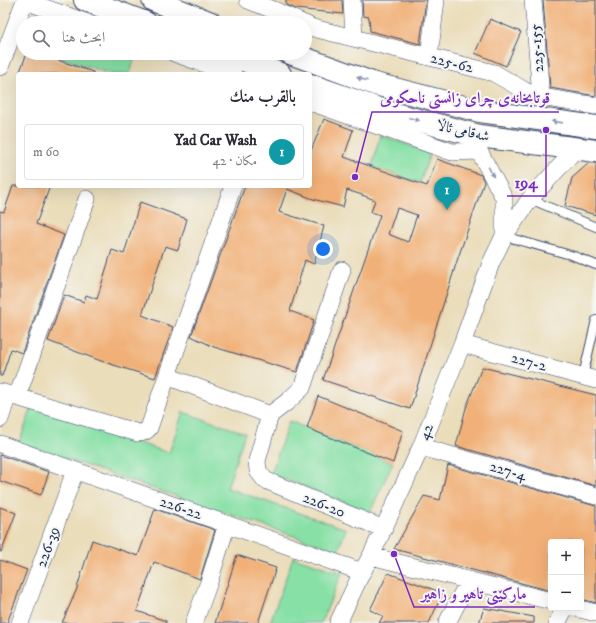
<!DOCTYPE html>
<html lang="ar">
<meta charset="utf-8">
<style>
:root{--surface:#fff;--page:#f7f7f7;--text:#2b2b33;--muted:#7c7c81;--line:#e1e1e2;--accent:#0f766e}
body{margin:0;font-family:"IM FELL DW Pica",Amiri,serif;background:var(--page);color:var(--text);direction:rtl}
.controls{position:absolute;right:12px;bottom:12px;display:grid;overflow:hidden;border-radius:4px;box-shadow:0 4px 16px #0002}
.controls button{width:36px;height:36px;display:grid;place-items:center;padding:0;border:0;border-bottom:1px solid var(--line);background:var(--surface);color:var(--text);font:20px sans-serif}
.you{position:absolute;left:323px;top:249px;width:14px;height:14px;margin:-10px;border:3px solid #fff;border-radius:50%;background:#1a73e8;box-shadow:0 0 0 6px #1a73e833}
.badge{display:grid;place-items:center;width:26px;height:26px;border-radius:50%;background:var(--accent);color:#fff;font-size:13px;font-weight:700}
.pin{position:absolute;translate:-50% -33px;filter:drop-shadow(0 1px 2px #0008)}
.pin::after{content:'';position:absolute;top:21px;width:14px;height:12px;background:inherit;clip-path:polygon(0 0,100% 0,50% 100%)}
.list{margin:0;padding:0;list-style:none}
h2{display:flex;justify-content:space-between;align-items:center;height:52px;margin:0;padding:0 16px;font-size:17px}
h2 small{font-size:13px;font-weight:400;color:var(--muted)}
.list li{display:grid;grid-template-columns:26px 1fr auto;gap:12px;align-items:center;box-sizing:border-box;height:56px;margin:0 8px 8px;padding:0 8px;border:1px solid var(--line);border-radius:4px}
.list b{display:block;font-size:15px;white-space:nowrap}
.list p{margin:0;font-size:13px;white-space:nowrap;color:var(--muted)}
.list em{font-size:13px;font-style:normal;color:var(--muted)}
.icon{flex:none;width:22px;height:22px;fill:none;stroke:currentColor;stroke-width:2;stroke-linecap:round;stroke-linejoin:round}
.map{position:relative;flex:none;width:596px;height:623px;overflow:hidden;direction:ltr}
.search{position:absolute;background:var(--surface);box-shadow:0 4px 16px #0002;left:16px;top:16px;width:296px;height:44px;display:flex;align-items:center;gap:10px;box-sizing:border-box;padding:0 14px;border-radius:22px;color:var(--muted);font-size:15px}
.panel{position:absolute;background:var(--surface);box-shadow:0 4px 16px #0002;left:16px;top:72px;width:296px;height:116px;border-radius:4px;direction:rtl}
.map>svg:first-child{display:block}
</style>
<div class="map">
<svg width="596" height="623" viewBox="0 0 596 623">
<rect width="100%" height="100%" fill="#f6f6f2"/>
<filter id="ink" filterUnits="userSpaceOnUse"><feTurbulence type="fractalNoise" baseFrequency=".025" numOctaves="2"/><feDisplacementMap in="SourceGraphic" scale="8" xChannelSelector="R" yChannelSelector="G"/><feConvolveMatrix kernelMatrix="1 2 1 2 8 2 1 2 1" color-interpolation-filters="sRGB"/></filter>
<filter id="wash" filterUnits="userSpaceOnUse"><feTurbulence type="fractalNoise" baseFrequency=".012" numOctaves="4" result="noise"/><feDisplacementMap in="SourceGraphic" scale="16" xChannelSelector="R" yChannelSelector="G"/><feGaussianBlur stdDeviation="0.9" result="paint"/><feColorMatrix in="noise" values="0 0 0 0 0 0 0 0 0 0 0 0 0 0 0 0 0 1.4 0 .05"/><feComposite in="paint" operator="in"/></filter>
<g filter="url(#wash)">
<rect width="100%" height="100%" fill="#eaddba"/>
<!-- green -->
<path fill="#87e0a5" stroke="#518882" d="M46,53h90l-6,21h-19z
M380,135l50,18 -10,30 -48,-16z
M32,407l137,46 14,-41 62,21 -18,55 119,41 -8,22 -319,-108z
M289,421l104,42 -23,49 -99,-38z
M293,557l49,16 -21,50h-51z"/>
<g id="blocks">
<!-- building -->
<path fill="#f1b077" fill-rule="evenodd" d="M286,0h56l1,14 -47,-5 -10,-4z
M362,0h64l-6,44 -50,-13 -1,-14 -6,-1z
M543,0h53v96l-46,-8z
M490,19l31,13 -15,34 -31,-13z
M27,53h10l56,19v2h-74z
M324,119l29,11 -9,27 83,29 10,-27 44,16 3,7 -27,79 -47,148 -87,-29 57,-165 -9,-3 4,-12 -13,-5 -15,-5 -4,17 -30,-8 -26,-10 -8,23 45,14 -10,38 -9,-4 -15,51 24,9 -17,52 -83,-25 -23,-11 54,-150h65v-33zM397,208l20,7 -9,27 -20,-8z
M589,163h7v52l-31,-9 7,-28z
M13,186h37l-14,38 28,11 -42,118 -11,-4 -9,27h-2v-165l4,1z
M140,202l47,17 -9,31 -13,-4 -23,69 31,12 -18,51 -54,-17 -53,-20 16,-46 20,7 2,-7 11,4 15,-49 12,4z
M482,367l114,28v91l-140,-40 10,-38z
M318,396l85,35 -10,32 -86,-35z
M0,455l49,17 -8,23 -41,-14z
M448,465l148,41v97l-15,-4v-57h-30v49l-157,-42 30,-53 16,4z
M0,507l16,6 -15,39h-1z
M155,509l60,21 -15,49 -46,-17 -17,49 29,10v2h-104l14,-32 16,-51 46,16z
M237,555l39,13 -18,55h-43z
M0,560l27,10 -20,53h-7z
M388,573l55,20 -14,30h-50l4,-7 -13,-6z
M484,608l50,9v6h-55z"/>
</g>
</g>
<g filter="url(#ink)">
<use href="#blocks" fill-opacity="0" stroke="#3a496c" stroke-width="1"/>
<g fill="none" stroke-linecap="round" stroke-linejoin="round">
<defs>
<path id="service" d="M530,199l66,28
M504,236l70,20 22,9
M583,376l13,-56"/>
<path id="minor" d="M248,0l28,11 26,12
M352,0l2,38
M533,0l8,97
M25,1l63,22
M305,24l8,4 181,45 21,12 12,7 14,5 55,9
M174,53l59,21
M429,57l7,-57
M0,67l25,-67
M310,102l142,50 27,-1
M471,144l8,7 8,15 17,32v38
M342,270l-40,118 -15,14 -17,13 -13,46 1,10 7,9 119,49
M462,344l134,36
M167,376l103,39
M0,392l138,41c4,0 8,-1 11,-5l84,-242
M17,397l70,-198
M0,419l8,-24
M0,444l362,128
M421,447l175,49
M371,556l180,45
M576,608l20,5
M20,623l55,-152
M194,623l15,-41 18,-58
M338,623l24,-51 9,-16 50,-109 41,-103 29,-81 13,-27 26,-37 46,-50
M447,623l22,-43
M557,623l8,-15"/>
<path id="secondary" d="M85,0l61,23
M153,0l58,23
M225,53l55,21
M290,53l85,31 105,27 116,16
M310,85l77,27 92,24 117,15"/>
</defs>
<!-- service casing -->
<use href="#service" stroke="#3a496c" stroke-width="10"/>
<!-- minor casing -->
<use href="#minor" stroke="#3a496c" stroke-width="18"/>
<!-- secondary casing -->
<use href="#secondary" stroke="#3a496c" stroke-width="24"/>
<!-- service -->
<use href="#service" stroke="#fff" stroke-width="8"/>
<!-- minor -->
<use href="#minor" stroke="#fff" stroke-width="17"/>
<!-- secondary -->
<use href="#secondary" stroke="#fff" stroke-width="22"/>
</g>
<!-- one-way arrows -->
<defs><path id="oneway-solid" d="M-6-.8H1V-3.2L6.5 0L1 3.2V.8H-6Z"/></defs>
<g fill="#8d97ae">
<use href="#oneway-solid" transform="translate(362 79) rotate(-160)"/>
<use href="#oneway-solid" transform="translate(414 119) rotate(15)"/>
<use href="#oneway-solid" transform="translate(557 122) rotate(-172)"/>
<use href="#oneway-solid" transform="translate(491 172) rotate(63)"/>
</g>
</g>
<g text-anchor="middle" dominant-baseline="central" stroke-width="4" stroke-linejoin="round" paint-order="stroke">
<!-- street labels -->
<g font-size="15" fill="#1b2f5e" stroke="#f6f6f2">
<text transform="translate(537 48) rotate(-94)">225-155</text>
<text transform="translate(452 63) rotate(14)">225-62</text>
<text transform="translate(463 131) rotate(13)">شه‌قامی ئاڵا</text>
<text transform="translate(529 362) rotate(15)">227-2</text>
<text transform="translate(426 432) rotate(-68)">42</text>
<text transform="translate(508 471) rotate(16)">227-4</text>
<text transform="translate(324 505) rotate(22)">226-20</text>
<text transform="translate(181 508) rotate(19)">226-22</text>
<text transform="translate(48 547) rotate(-70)">226-39</text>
</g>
</g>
<!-- callouts -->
<path fill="none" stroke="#7b2cbf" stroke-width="1.5" d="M355 177L372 112H559M546 130L546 196H507M394 554L414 607H535"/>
<g fill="#7b2cbf" stroke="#f6f6f2" stroke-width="1.5">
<circle cx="355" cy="177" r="4"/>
<circle cx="546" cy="130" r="4"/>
<circle cx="394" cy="554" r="4"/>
</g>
<g font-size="16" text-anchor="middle" font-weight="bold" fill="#7b2cbf" stroke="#f6f6f2" stroke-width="4" stroke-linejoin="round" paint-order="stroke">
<text x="465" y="103">قوتابخانەی چرای زانستی ناحکومی</text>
<text x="526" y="188">194</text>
<text x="474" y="599">ماركێتی تاهیر و زاهیر</text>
</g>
</svg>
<div class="controls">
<button>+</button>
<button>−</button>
</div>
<div class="you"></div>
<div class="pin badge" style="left:447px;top:210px;background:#0f9aa8">1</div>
<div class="search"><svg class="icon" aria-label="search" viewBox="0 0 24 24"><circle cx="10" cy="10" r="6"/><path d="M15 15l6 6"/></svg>ابحث هنا</div>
<section class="panel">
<h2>بالقرب منك<small></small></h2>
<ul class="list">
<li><span class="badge" style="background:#0f9aa8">1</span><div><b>Yad Car Wash</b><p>مكان · 42</p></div><em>60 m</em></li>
</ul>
</section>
</div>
